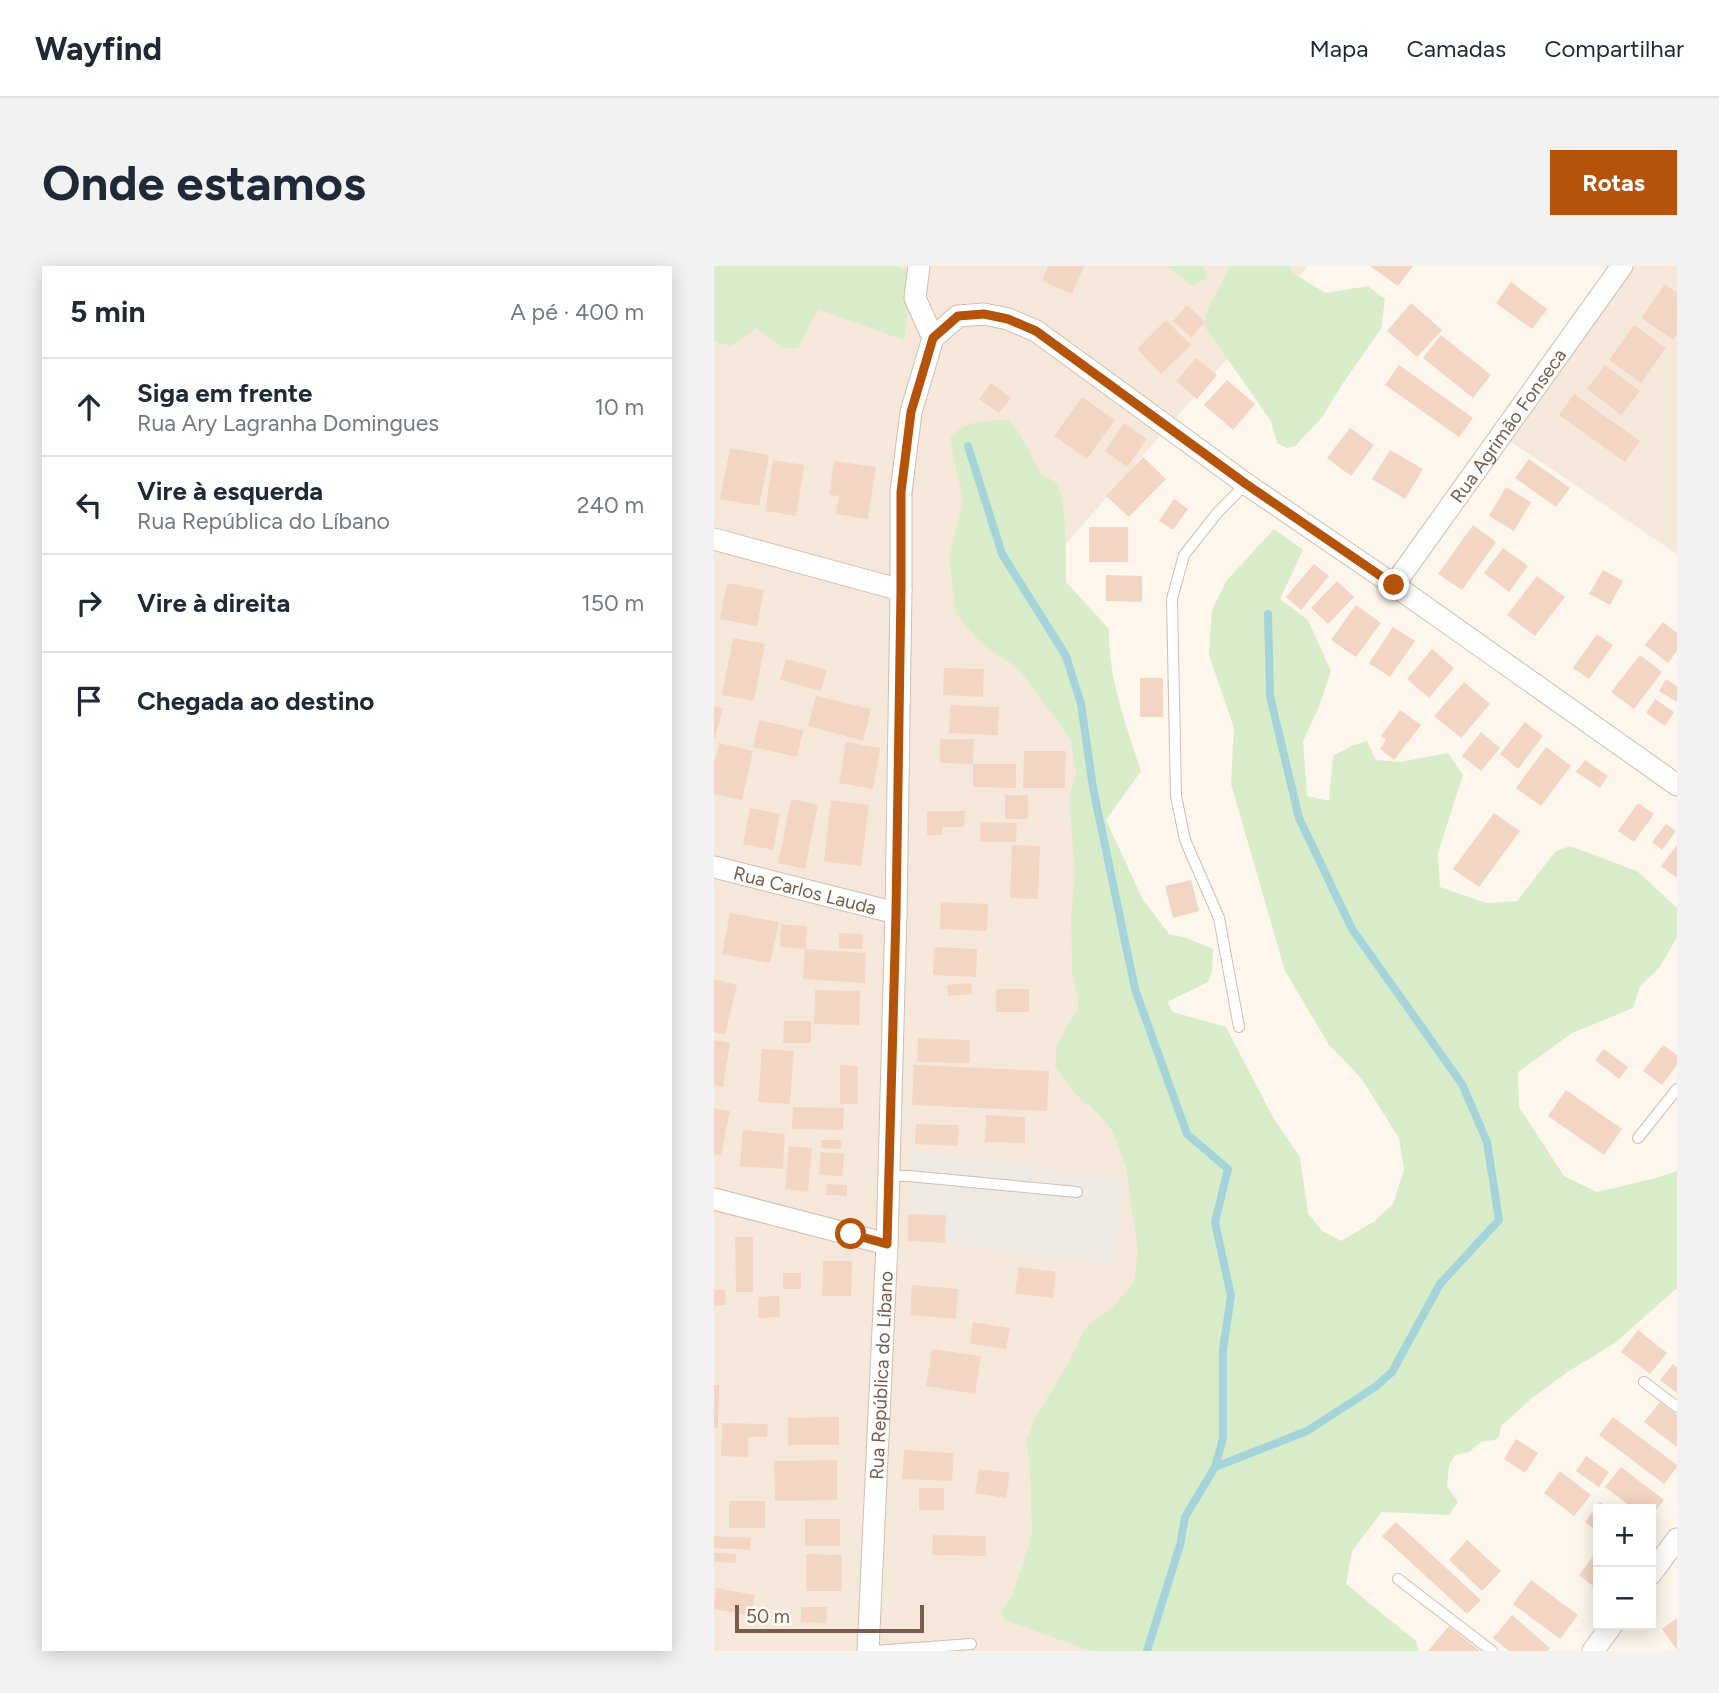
<!DOCTYPE html>
<html lang="pt">
<meta charset="utf-8">
<style>
:root{--surface:#fff;--page:#f2f2f3;--text:#1f2937;--muted:#747a83;--line:#e0e1e3;--accent:#b45309}
body{margin:0;font-family:Figtree,sans-serif;background:var(--page);color:var(--text)}
.controls{position:absolute;right:21px;bottom:21px;display:grid;overflow:hidden;border-radius:0px;box-shadow:0 4px 18px #0003}
.controls button{width:63px;height:63px;display:grid;place-items:center;padding:0;border:0;border-bottom:2px solid var(--line);background:var(--surface);color:var(--text);font:35px sans-serif}
.scale{position:absolute;left:21px;bottom:18px;width:189px;box-sizing:border-box;padding-left:7px;border:4px solid #7a5c4d;border-top:0;font-size:19px;line-height:24px;white-space:nowrap;color:#7a5c4d;-webkit-text-stroke:5px #fffaf3;paint-order:stroke}
.stop{position:absolute;width:21px;height:21px;margin:-16px;border:5px solid #b45309;border-radius:50%;background:#fff}
.stop.end{background:#b45309;border-color:#fff;box-shadow:0 2px 7px #0008}
.list{margin:0;padding:0;list-style:none}
h2{display:flex;justify-content:space-between;align-items:center;height:91px;margin:0;padding:0 28px;font-size:30px}
h2 small{font-size:23px;font-weight:400;color:var(--muted)}
.list li{display:grid;grid-template-columns:46px 1fr auto;gap:21px;align-items:center;box-sizing:border-box;height:98px;padding:0 28px;border-top:2px solid var(--line)}
.list b{display:block;font-size:26px;white-space:nowrap}
.list p{margin:0;font-size:23px;white-space:nowrap;color:var(--muted)}
.list em{font-size:23px;font-style:normal;color:var(--muted)}
.icon{flex:none;width:38px;height:38px;fill:none;stroke:currentColor;stroke-width:2;stroke-linecap:round;stroke-linejoin:round}
.map{position:relative;flex:none;width:963px;height:1385px;overflow:hidden;border-radius:0px}
header{display:flex;align-items:center;gap:42px;box-sizing:border-box;height:98px;padding:0 35px;background:var(--surface);border-bottom:2px solid var(--line)}
header strong{font-size:33px}
nav{display:flex;gap:38px;margin-inline-start:auto;font-size:24px}
.intro{display:flex;align-items:center;justify-content:space-between;box-sizing:border-box;height:168px;padding:0 42px}
h1{margin:0;font-size:49px}
.button{padding:18px 32px;border-radius:0px;background:var(--accent);color:#fff;font-size:24px;font-weight:700}
main{display:flex;gap:42px;padding:0 42px}
aside{flex:1;background:var(--surface);border-radius:0px;box-shadow:0 4px 18px #0003}
.map>svg:first-child{display:block}
</style>
<header>
<strong>Wayfind</strong>
<nav><a>Mapa</a><a>Camadas</a><a>Compartilhar</a></nav>
</header>
<div class="intro"><h1>Onde estamos</h1><a class="button">Rotas</a></div>
<main>
<aside>
<h2>5 min<small>A pé · 400 m</small></h2>
<ul class="list">
<li><svg class="icon" aria-label="ahead" viewBox="0 0 24 24"><path d="M12 20V5M6 11l6-6 6 6"/></svg><div><b>Siga em frente</b><p>Rua Ary Lagranha Domingues</p></div><em>10 m</em></li>
<li><svg class="icon" aria-label="left" viewBox="0 0 24 24"><path d="M17 20v-9H6M10 6l-5 5 5 5"/></svg><div><b>Vire à esquerda</b><p>Rua República do Líbano</p></div><em>240 m</em></li>
<li><svg class="icon" aria-label="right" viewBox="0 0 24 24"><path d="M7 20v-9h11M14 6l5 5-5 5"/></svg><div><b>Vire à direita</b></div><em>150 m</em></li>
<li><svg class="icon" aria-label="arrive" viewBox="0 0 24 24"><path d="M6 21V4h12l-3 4 3 4H6"/></svg><div><b>Chegada ao destino</b></div></li>
</ul>
</aside>
<div class="map">
<svg width="963" height="1385" viewBox="0 0 963 1385">
<rect width="100%" height="100%" fill="#fdf6ec"/>
<!-- residential -->
<path fill="#f5e8da" d="M0,0h594l-263,302 118,647 -70,436h-379z
M908,0h55v288l-176,-119z"/>
<!-- industrial -->
<path fill="#efe9e4" d="M196,883l215,31 -12,85 -168,-22 -37,-2z"/>
<!-- green -->
<path fill="#d8ecc9" d="M0,0h182l18,8 -10,66 -86,-31 -20,39h-15l-26,-20 -27,18 -16,-5z
M452,0h38l2,12 -14,8z
M516,0h59l5,8 32,19 42,-7 17,13 -4,30 -40,57 -18,30 -28,30 -8,2 -10,-5 -6,-22 -66,-94v-12z
M294,154l11,12 21,41 17,10c11,31 8,66 9,99l43,47c-1,48 17,96 32,142l-35,49 37,80 26,34 18,4 26,11 -1,22 -4,11 -41,20 6,10 53,15 48,92 26,38 8,56 14,18 19,10 34,-20 18,-17 11,-34 -5,-32 -38,-60 -32,-33 -44,-74 -54,-187 3,-56 -25,-73 3,-45 15,-30 47,-51 29,21 -23,49 28,21 23,51 -13,38 -15,32 4,55 22,5 4,-45 18,-10 16,-5 9,19 24,2 48,-9 15,22 -25,78 2,34 46,16 31,-2 38,-49 15,-6 67,25 40,37v29l-17,30 -20,19 -7,22 -61,25 -54,39 1,35 45,69 33,16 59,-14 21,-7v117l-62,55 -46,28 -37,27 -31,28 -2,11 -5,3 -13,2 -12,10 -14,3 -6,11 -2,20 11,16 -9,13 -67,-3 -30,39 -6,33 70,57 3,10h-327l-88,-31 -3,-8 11,-17 9,-25 11,-36 -2,-66 -3,-28 9,-24 31,-50 18,-38 28,-21 21,-25 4,-31 -12,-83 -13,-36 -11,-14 -27,-25 -20,-26 2,-22 22,-39 -7,-34 -1,-57 4,-41 -6,-76 7,-26 -5,-32 -52,-71 -37,-25 -26,-30 -7,-57 14,-56 -13,-62c15,-20 35,-18 58,-19z"/>
<g fill="none" stroke-linecap="round" stroke-linejoin="round">
<!-- stream -->
<path stroke="#a5d3da" stroke-width="8" d="M254,180l34,108 64,102 15,48 12,84 42,201 52,145 41,35 -13,53 16,74 -8,53v89l-8,29 -30,50 -5,28 -33,106
M501,1201l92,-36 68,-44 17,-15 48,-88 59,-64 -12,-78 -25,-58 -110,-155 -53,-111 -29,-122 -2,-82"/>
</g>
<!-- building -->
<path fill="#f3d5c3" d="M334,0h36l-12,28 -30,-13z
M656,0h43l-15,20z
M797,16l36,27 -15,20 -36,-26z
M951,18l12,9v41l-4,6 -32,-22z
M697,37l31,27 -25,27 -30,-26z
M473,39l18,17 -14,15 -18,-16z
M452,54l25,25 -30,29 -24,-25z
M920,59l32,23 -25,35 -32,-23z
M727,69l50,40 -18,23 -50,-40z
M482,92l21,17 -20,24 -21,-18z
M685,99l74,53 -14,19 -74,-52z
M891,99l35,26 -19,24 -34,-26z
M513,114l28,24 -22,26 -29,-25z
M277,117l20,15 -12,15 -20,-14z
M860,128l66,47 -15,21 -66,-47z
M368,131l33,23 -28,39 -33,-23z
M410,157l23,16 -20,28 -22,-16z
M636,162l24,17 -23,31 -24,-18z
M16,182l39,7 -10,51 -39,-7z
M676,184l33,19 -18,30 -33,-20z
M429,191l23,22 -37,38 -23,-21z
M815,193l41,29 -14,19 -41,-29z
M59,194l31,5 -8,51 -31,-5z
M120,195l42,6 -8,52 -32,-5 3,-18 -10,-1z
M792,221l25,15 -17,29 -25,-15z
M460,233l14,10 -15,21 -14,-9z
M759,259l23,17 -34,48 -24,-16z
M375,261h39v35h-39z
M789,282l25,18 -19,26 -25,-19z
M600,298l15,12 -28,34 -15,-13z
M889,304l20,11 -13,24 -21,-11z
M392,309l36,1v26l-36,-1z
M823,310l28,21 -30,39 -28,-21z
M623,315l17,16 -26,27 -17,-16z
M13,317l37,7 -7,36 -37,-7z
M642,339l25,18 -25,34 -25,-17z
M949,356l14,11v18l-9,12 -23,-18z
M679,361l22,14 -25,36 -21,-14z
M883,368l16,11 -24,34 -16,-11z
M19,372l32,6 -11,57 -32,-6z
M718,383l22,19 -25,30 -22,-19z
M926,389l22,17 -28,37 -23,-17z
M72,393l41,11 -6,21 -41,-11z
M230,402l40,1 -1,28 -40,-2z
M426,412h23v39h-23z
M952,413l11,7v16l-18,-11z
M750,416l26,22 -29,34 -27,-22z
M102,430l55,13 -8,32 -55,-15z
M941,433l19,13 -9,14 -19,-13z
M236,439l49,2 -1,28 -49,-2z
M0,440l9,2 -8,31h-1z
M686,444l21,15 -27,35 -14,-11 6,-9 -5,-4z
M45,454l44,10 -6,27 -44,-10z
M811,456l18,14 -25,33 -18,-15z
M767,466l19,16 -19,23 -19,-15z
M226,473h34l-1,25 -33,-1z
M132,476l34,6 -7,41 -34,-6z
M5,477l34,8 -11,49 -28,-6v-29z
M832,481l25,19 -30,40 -25,-18z
M310,485h42l-1,37h-42z
M871,494l23,16 -8,12 -24,-16z
M259,498h43v24l-43,-1z
M291,529h23v24h-23z
M77,533l27,6 -13,64 -27,-6z
M117,534l38,5 -8,61 -37,-5z
M924,537l16,11 -20,28 -16,-11z
M36,542l30,6 -7,36 -30,-6z
M213,545h38l-1,16h-22v8h-15z
M780,547l26,18 -41,56 -26,-18z
M267,556l36,1 -1,19h-36z
M952,558l10,7 -14,19 -10,-8z
M298,579l28,1 -2,53 -28,-1z
M963,579v33l-16,-12z
M477,614l8,31 -26,7 -8,-32z
M227,636l47,2 -1,27 -47,-2z
M16,647l49,9 -9,41 -48,-9z
M67,658l26,2 -1,23 -26,-2z
M125,667l24,1 -1,15 -23,-1z
M220,681l43,2 -1,28 -43,-2z
M91,683l61,4 -1,30 -62,-4z
M0,713l23,6 -12,49 -11,-2z
M257,717l1,11 -24,2 -1,-11z
M282,723h33v23h-33z
M101,724l45,1 -1,34 -45,-1z
M70,755h27v22h-28z
M204,772l52,2v23l-53,-1z
M0,774l16,3 -7,44 -9,-2z
M949,779l14,10v10l-15,20 -19,-14z
M48,783l32,2 -4,53 -32,-2z
M890,783l24,18 -9,12 -24,-19z
M126,799l18,1v38h-18z
M200,799l135,6 -2,40 -135,-6z
M852,824l56,39 -18,26 -56,-39z
M79,841l51,1 -1,22 -51,-1z
M0,842l16,3 -9,44 -7,-1z
M272,849l39,2v26l-40,-1z
M202,858l43,1 -1,21 -43,-2z
M29,864l42,4 -2,35 -43,-3z
M107,874h21l-1,9 -20,-1z
M75,880l23,2 -4,44 -23,-3z
M107,886l23,2 -2,23 -23,-3z
M113,918l20,1v11l-21,-1z
M194,948l38,1 -1,28 -37,-2z
M21,971h18v55h-17z
M109,995h29l-1,35h-29z
M305,1001l37,5 -3,26 -38,-5z
M69,1007h18v16h-18z
M198,1019l46,4 -2,30 -46,-4z
M0,1024h11l1,15 -12,1z
M65,1030l1,21 -22,1v-21z
M259,1056l37,6 -4,21 -36,-5z
M924,1064l29,23 -17,21 -29,-22z
M218,1083l49,7 -6,38 -49,-8z
M959,1098l4,3v26l-17,-13z
M0,1119h5l-1,43h-4z
M946,1136l17,13v32l-33,-25z
M125,1151v28h-51v-27z
M899,1151l64,48v2l-13,17 -65,-49z
M8,1157l46,1 -1,13h-19v20l-27,-1z
M802,1173l22,14 -13,20 -21,-14z
M190,1184l50,3 -2,28 -50,-2z
M872,1190l23,16 -10,15 -23,-16z
M123,1194v40l-62,1 -1,-40z
M907,1201l43,33 -13,17v-8h-17l-29,-22z
M265,1203l31,4 -4,25 -31,-5z
M846,1205l31,24 -17,21 -30,-23z
M205,1222h25v22h-25z
M15,1235h36v27h-36z
M886,1236l9,7h-11v23l-13,-10z
M91,1253h35v27h-35z
M682,1256l85,78 -14,14 -85,-78z
M219,1269l53,1v20l-54,-1z
M0,1270l37,2 -1,12 -36,-2z
M753,1274l34,31 -19,20 -33,-31z
M884,1284v40l-19,-15z
M0,1287l22,1v9l-22,-1z
M92,1288l36,1v36h-36z
M817,1314l47,35 -18,24 -47,-35z
M2,1322l39,7 -4,21 -37,-7z
M87,1341h26l-1,16 -25,-1z
M798,1349l38,33 -3,3h-38l-16,-13z
M963,1352v32l-15,-21z
M735,1360l31,25h-52z"/>
<g fill="none" stroke-linecap="round" stroke-linejoin="round">
<defs>
<path id="service" d="M525,761l-20,-109 -34,-78 -9,-44 -4,-197 12,-44 34,-43 28,-28
M924,872l39,-49
M175,910h20l168,16
M930,1116l33,25
M684,1313l94,72
M160,1385l97,-7"/>
<g id="minor">
<path d="M219,72l25,-22 26,-2 24,5 28,12 210,153 148,101 283,200"/>
<path d="M0,273l187,51"/>
<path id="s1" d="M680,319l228,-319"/>
<path id="s2" d="M0,601l182,46"/>
<path d="M0,933l173,45"/>
<path d="M937,1308l26,-35"/>
<path id="s3" d="M154,1385l19,-407 9,-331 5,-323v-98l10,-80 22,-74 -18,-40 4,-32"/>
<path d="M879,1385l19,-26"/>
</g>
</defs>
<!-- service casing -->
<use href="#service" stroke="#d1beb0" stroke-width="12"/>
<!-- minor casing -->
<use href="#minor" stroke="#d1beb0" stroke-width="23"/>
<!-- service -->
<use href="#service" stroke="#fff" stroke-width="10"/>
<!-- minor -->
<use href="#minor" stroke="#fff" stroke-width="21"/>
</g>
<g fill="none" stroke-linecap="round" stroke-linejoin="round">
<!-- route -->
<path stroke="#b45309" stroke-width="9" d="M137,968l36,10 9,-331 5,-323v-98l10,-80 22,-74 25,-22 26,-2 24,5 28,12 210,153 148,101"/>
</g>
<g text-anchor="middle" dominant-baseline="central" stroke-width="5" stroke-linejoin="round" paint-order="stroke">
<!-- street labels -->
<g font-size="19" fill="#7a5c4d" stroke="#fffaf3">
<text stroke="none"><textPath href="#s1" startOffset="196">Rua Agrimão Fonseca</textPath></text>
<text stroke="none"><textPath href="#s2" startOffset="94">Rua Carlos Lauda</textPath></text>
<text stroke="none"><textPath href="#s3" startOffset="276">Rua República do Líbano</textPath></text>
</g>
</g>
</svg>
<div class="controls">
<button>+</button>
<button>−</button>
</div>
<div class="scale">50 m</div>
<div class="stop" style="left:137px;top:968px"></div>
<div class="stop end" style="left:680px;top:319px"></div>
</div>
</main>
